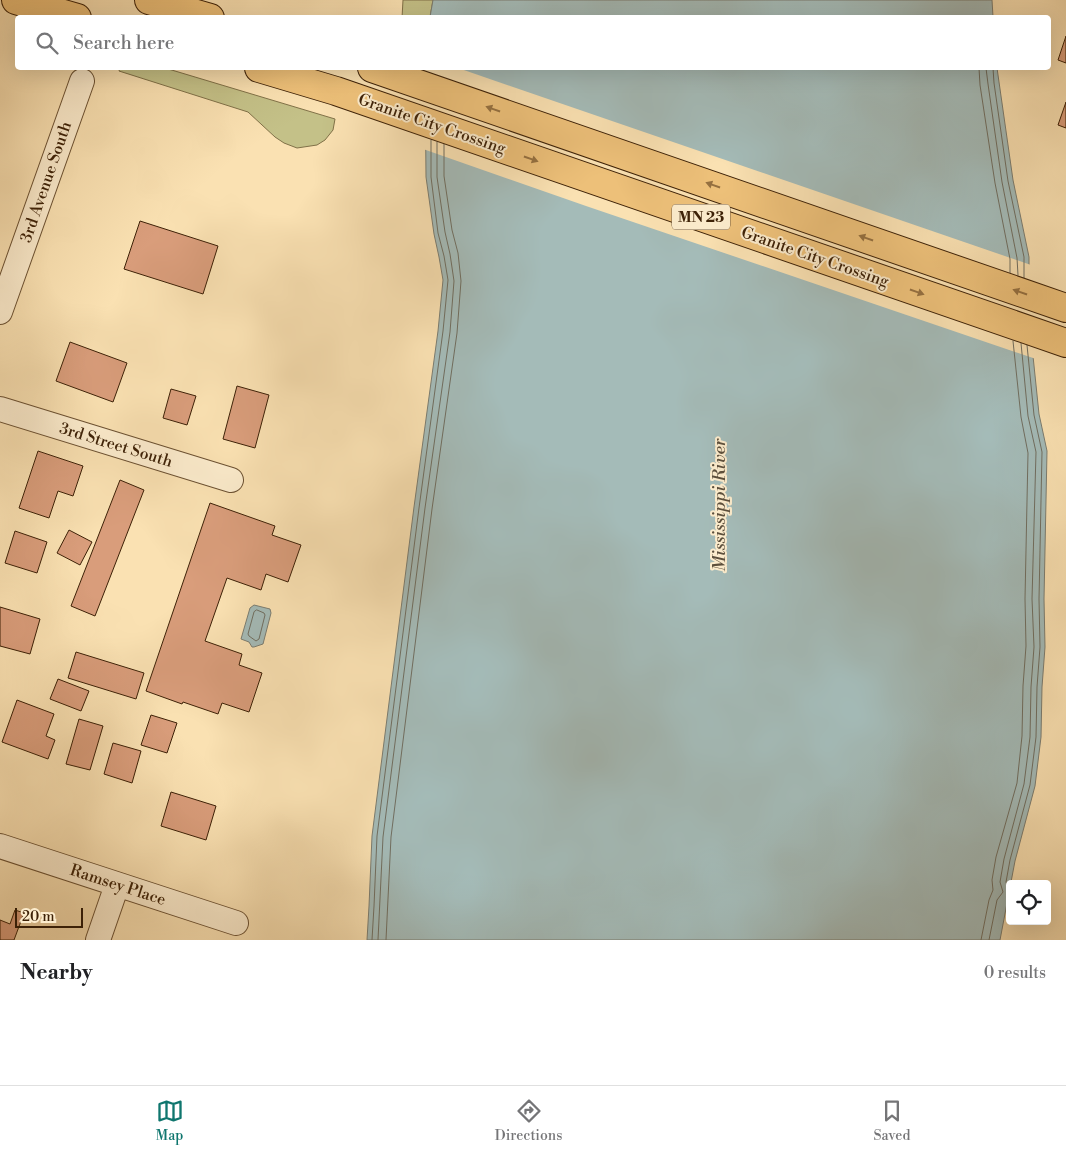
<!DOCTYPE html>
<style>
:root{--surface:#fff;--page:#f6f6f6;--text:#202124;--muted:#757577;--line:#e0e0e0;--accent:#0f766e}
body{margin:0;font-family:"Libre Bodoni",serif;background:var(--page);color:var(--text)}
.controls{position:absolute;right:15px;bottom:15px;display:grid;overflow:hidden;border-radius:5px;box-shadow:0 5px 20px #0002}
.controls button{width:45px;height:45px;display:grid;place-items:center;padding:0;border:0;border-bottom:1px solid var(--line);background:var(--surface);color:var(--text);font:25px sans-serif}
.scale{position:absolute;left:15px;bottom:12px;width:68px;box-sizing:border-box;padding-left:5px;border:2px solid #3d2107;border-top:0;font-size:14px;line-height:18px;white-space:nowrap;color:#3d2107;-webkit-text-stroke:4px #fceccd;paint-order:stroke}
.list{margin:0;padding:0;list-style:none}
h2{display:flex;justify-content:space-between;align-items:center;height:65px;margin:0;padding:0 20px;font-size:21px}
h2 small{font-size:16px;font-weight:400;color:var(--muted)}
.icon{flex:none;width:28px;height:28px;fill:none;stroke:currentColor;stroke-width:2;stroke-linecap:round;stroke-linejoin:round}
.map{position:relative;flex:none;width:1066px;height:940px;overflow:hidden}
.search{position:absolute;background:var(--surface);box-shadow:0 5px 20px #0002;left:15px;right:15px;top:15px;height:55px;display:flex;align-items:center;gap:12px;box-sizing:border-box;padding:0 18px;border-radius:5px;color:var(--muted);font-size:19px}
.sheet{height:145px;background:var(--surface)}
nav{display:flex;justify-content:space-around;align-items:center;box-sizing:border-box;height:70px;border-top:1px solid var(--line);background:var(--surface);font-size:14px;color:var(--muted)}
nav a{display:grid;justify-items:center;gap:2px}
nav .on{color:var(--accent)}
.map>svg:first-child{display:block}
</style>
<div class="map">
<svg width="1066" height="940" viewBox="0 0 1066 940">
<rect width="100%" height="100%" fill="#fae1b2"/>
<filter id="stains"><feTurbulence type="fractalNoise" baseFrequency=".004" numOctaves="4"/><feColorMatrix values="0 0 0 0 .2 0 0 0 0 .09 0 0 0 0 .02 0 0 0 .5 -.17"/></filter>
<radialGradient id="worn" r=".72"><stop offset=".6" stop-color="#630" stop-opacity="0"/><stop offset="1" stop-color="#630" stop-opacity=".3"/></radialGradient>
<!-- green -->
<path fill="#c4c188" stroke="#807148" d="M403,0h30l-3,17 -28,1z
M120,68h45l170,51 -2,11 -8,10 -8,5 -20,3 -13,-5 -9,-6 -27,-25 -129,-41z"/>
<!-- water -->
<path fill="#a4bbb8" stroke="#7b7d71" d="M433,0h559l1,17h-563z
M425,68h572l16,112 16,77v49l4,50 6,58 8,37 -3,148 1,48 -3,40 -1,50 -6,49 -20,75 -15,79h-633l2,-34 3,-70 42,-329 24,-176 5,-51 -4,-23 -5,-23 -8,-57z
M254,605l16,4 1,4 -8,31 -9,3h-2l-3,-5 -8,-3 9,-31z"/>
<!-- pier -->
<path fill="#fae1b2" d="M423,68h35l573,197 1,41 4,53 -450,-153 -163,-57z"/>
<g fill="none" stroke-linecap="round" stroke-linejoin="round">
<!-- shore -->
<path stroke="#706e60" stroke-width="1" d="M979,68l1,17 15,98 15,76v14
M986,68l2,16 14,98 15,76 1,17
M993,68l1,15 14,98 16,76v21
M257,610l7,3 1,2 -6,24 -3,2 -7,-5 -1,-2 6,-22z
M1010,888l-3,-2 -1,-4 4,-22 20,-75 6,-48 1,-50 3,-40 -1,-48 3,-147 -8,-37 -7,-70
M372,940l2,-34 3,-70 42,-328 24,-177 5,-51 -4,-24 -6,-23 -7,-56v-37
M378,940l5,-103 42,-329 25,-176 4,-51 -4,-27 -5,-22 -8,-55v-35
M386,940l5,-103 41,-328 25,-176 4,-52 -3,-28 -6,-23 -8,-54v-32
M981,940l8,-40 4,-10 -1,-10 4,-23 21,-74 5,-47 1,-50 3,-40 -1,-47 3,-146 -7,-36 -8,-76
M989,940l8,-40 6,-8 -3,-10 4,-23 20,-75 6,-47 1,-50 3,-40 -2,-48 4,-147 -8,-36 -7,-73"/>
</g>
<!-- building -->
<path fill="#d99d7b" stroke="#3d2107" d="M1066,36v27l-8,-3z
M1066,102v26l-8,-3z
M140,221l78,25 -15,48 -79,-25z
M70,342l57,21 -14,39 -57,-21z
M237,386l32,9 -14,53 -32,-9z
M171,389l25,7 -9,29 -24,-7z
M38,451l45,15 -10,30 -15,-5 -9,27 -30,-10z
M120,480l24,10 -49,126 -24,-10z
M210,503l65,23 -3,9 29,10 -13,37 -22,-8 -5,16 -34,-12 -22,63 37,13 -3,11 23,8 -13,39 -27,-9 -4,11 -35,-12 -1,2 -36,-13z
M69,530l23,12 -12,23 -23,-12z
M15,531l32,11 -10,31 -32,-10z
M0,607l40,12 -10,35 -30,-8z
M76,652l68,21 -8,26 -68,-21z
M58,679l31,12 -8,20 -31,-12z
M17,700l37,14 -8,22 9,4 -7,19 -46,-17z
M151,715l26,8 -10,30 -26,-8z
M79,719l24,7 -13,44 -24,-6z
M113,743l28,8 -9,32 -28,-9z
M171,792l45,14 -10,34 -45,-14z
M15,910l9,3 -10,27h-14v-20l10,4z"/>
<g fill="none" stroke-linecap="round" stroke-linejoin="round">
<defs>
<path id="street" d="M0,312l82,-231
M0,409l231,71
M0,846l236,77
M98,940l19,-55"/>
<path id="highway" d="M16,0l61,18
M149,0l61,18
M259,68l77,23 730,252
M372,68l694,240"/>
</defs>
<!-- street casing -->
<use href="#street" stroke="#6c5132" stroke-width="26"/>
<!-- highway casing -->
<use href="#highway" stroke="#3d2107" stroke-width="30"/>
<!-- street -->
<use href="#street" stroke="#fceccd" stroke-width="24"/>
<!-- highway -->
<use href="#highway" stroke="#edc079" stroke-width="28"/>
</g>
<!-- one-way arrows -->
<defs><path id="oneway-solid" d="M-6-.8H1V-3.2L6.5 0L1 3.2V.8H-6Z" transform="scale(1.25)"/></defs>
<g fill="#957040">
<use href="#oneway-solid" transform="translate(493 109) rotate(-161)"/>
<use href="#oneway-solid" transform="translate(531 159) rotate(19)"/>
<use href="#oneway-solid" transform="translate(713 185) rotate(-161)"/>
<use href="#oneway-solid" transform="translate(866 238) rotate(-161)"/>
<use href="#oneway-solid" transform="translate(917 292) rotate(19)"/>
<use href="#oneway-solid" transform="translate(1020 292) rotate(-161)"/>
</g>
<g text-anchor="middle" dominant-baseline="central" stroke-width="4" stroke-linejoin="round" paint-order="stroke">
<!-- shield labels -->
<rect fill="#fceccd" stroke="#765e42" stroke-width="1" x="672" y="204.5" width="58" height="25" rx="4"/>
<g font-size="15" font-weight="bold" fill="#3d2107">
<text x="701" y="217">MN 23</text>
</g>
<!-- street labels -->
<g font-size="16" fill="#3d2107" stroke="#fceccd">
<text transform="translate(432 124) rotate(19)">Granite City Crossing</text>
<text transform="translate(46 182) rotate(-71)">3rd Avenue South</text>
<text transform="translate(815 257) rotate(19)">Granite City Crossing</text>
<text transform="translate(116 445) rotate(17)">3rd Street South</text>
<text transform="translate(118 885) rotate(18)">Ramsey Place</text>
</g>
<!-- water labels -->
<g font-size="18" font-style="italic" fill="#5c4f3c" stroke="#fceccd">
<text transform="translate(719 505) rotate(-90)">Mississippi River</text>
</g>
</g>
<rect width="100%" height="100%" filter="url(#stains)"/>
<rect width="100%" height="100%" fill="url(#worn)"/>
</svg>
<div class="controls">
<button><svg class="icon" aria-label="locate" viewBox="0 0 24 24"><circle cx="12" cy="12" r="6"/><path d="M12 2v4M12 18v4M2 12h4M18 12h4"/></svg></button>
</div>
<div class="scale">20 m</div>
<div class="search"><svg class="icon" aria-label="search" viewBox="0 0 24 24"><circle cx="10" cy="10" r="6"/><path d="M15 15l6 6"/></svg>Search here</div>
</div>
<section class="sheet">
<h2>Nearby<small>0 results</small></h2>
<ul class="list">
</ul>
</section>
<nav>
<a class="on"><svg class="icon" aria-label="map" viewBox="0 0 24 24"><path d="M3 6l6-2 6 2 6-2v14l-6 2-6-2-6 2zM9 4v14M15 6v14"/></svg>Map</a>
<a><svg class="icon" aria-label="directions" viewBox="0 0 24 24"><path d="M12 3l9 9-9 9-9-9zM9 14v-3h6M13 9l2 2-2 2"/></svg>Directions</a>
<a><svg class="icon" aria-label="saved" viewBox="0 0 24 24"><path d="M7 4h10v16l-5-4-5 4z"/></svg>Saved</a>
</nav>
